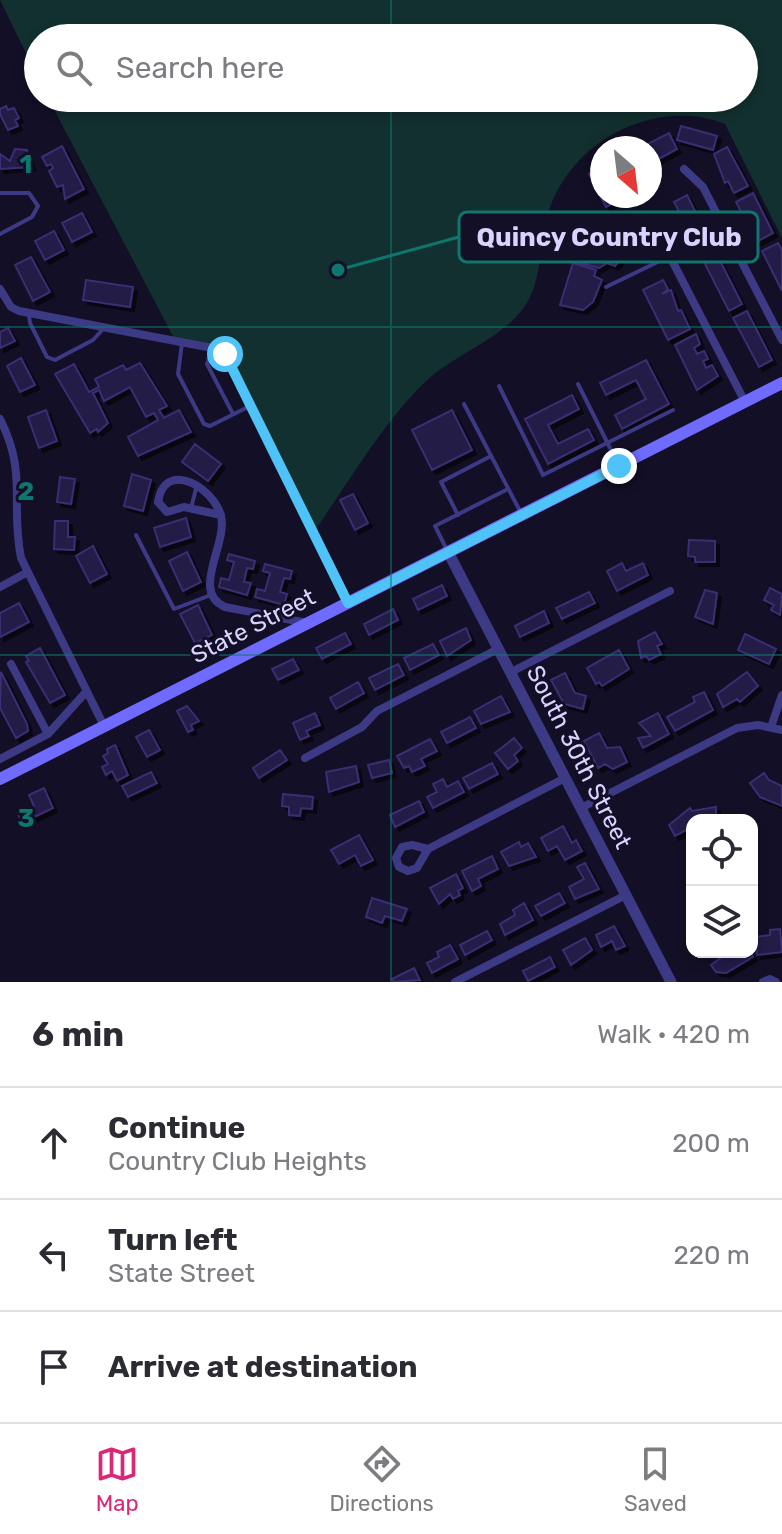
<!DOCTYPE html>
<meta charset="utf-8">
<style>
:root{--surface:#fff;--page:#f2f2f3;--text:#2b2b33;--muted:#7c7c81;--line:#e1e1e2;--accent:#db2777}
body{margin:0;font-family:Rubik,sans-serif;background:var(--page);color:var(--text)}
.controls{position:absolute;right:24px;bottom:24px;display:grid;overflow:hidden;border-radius:16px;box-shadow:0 4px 12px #0003}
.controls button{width:72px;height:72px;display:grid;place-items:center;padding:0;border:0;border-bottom:2px solid var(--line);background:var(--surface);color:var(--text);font:40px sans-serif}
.compass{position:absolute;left:590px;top:136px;width:72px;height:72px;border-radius:50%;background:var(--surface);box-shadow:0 4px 12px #0003;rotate:152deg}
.stop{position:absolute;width:24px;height:24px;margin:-18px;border:6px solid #4fc3f7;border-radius:50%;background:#fff}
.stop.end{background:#4fc3f7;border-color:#fff;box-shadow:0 2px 8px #0008}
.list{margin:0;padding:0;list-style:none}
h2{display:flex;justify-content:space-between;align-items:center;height:104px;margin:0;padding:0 32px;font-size:34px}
h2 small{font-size:26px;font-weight:400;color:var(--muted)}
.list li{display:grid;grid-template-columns:52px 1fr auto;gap:24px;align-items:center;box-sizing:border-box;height:112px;padding:0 32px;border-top:2px solid var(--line)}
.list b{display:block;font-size:30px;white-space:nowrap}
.list p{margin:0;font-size:26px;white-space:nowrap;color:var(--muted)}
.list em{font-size:26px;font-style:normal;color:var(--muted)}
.icon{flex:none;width:44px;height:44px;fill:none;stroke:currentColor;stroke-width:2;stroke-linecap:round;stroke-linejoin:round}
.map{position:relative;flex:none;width:782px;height:982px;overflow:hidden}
.search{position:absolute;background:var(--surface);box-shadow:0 4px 12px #0003;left:24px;right:24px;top:24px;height:88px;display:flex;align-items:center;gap:20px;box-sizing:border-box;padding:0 28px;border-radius:44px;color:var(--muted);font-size:30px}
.sheet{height:440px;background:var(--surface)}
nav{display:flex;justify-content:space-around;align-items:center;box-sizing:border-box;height:112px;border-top:2px solid var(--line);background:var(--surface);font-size:22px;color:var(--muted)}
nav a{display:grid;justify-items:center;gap:4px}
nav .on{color:var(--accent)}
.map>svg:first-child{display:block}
</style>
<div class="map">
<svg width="782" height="982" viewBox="0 0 782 982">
<defs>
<filter id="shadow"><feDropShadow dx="4" dy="4" stdDeviation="0" flood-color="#0009"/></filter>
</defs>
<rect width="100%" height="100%" fill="#130f26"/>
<!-- green -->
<path fill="#12302f" d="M0,0h782v238l-57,-114c-69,-27 -153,16 -176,87 -11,32 -5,71 -27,99 -24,31 -68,45 -97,72 -44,43 -77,102 -112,151l-88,-179 -49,-12 -128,-244h696v-60h-706v40z"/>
<!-- building -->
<path fill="#241b47" stroke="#3b2d73" stroke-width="2" filter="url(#shadow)" d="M6,106l2,4 6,-2 5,10 -4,2 3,6 -10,4 -8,-16v-5z
M681,126l36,10 -4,14 -36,-10z
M669,133l8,16 -24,13 4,7 -7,4v-25h-10z
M62,146l22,43 -19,10 -2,-14 -6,2 -8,-16 4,-3 -2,-4 -4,2 -5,-9z
M727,147l21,39 -14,7 -6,-12 -3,2 -11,-29z
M15,149l12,1 4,17 -31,2v-15l10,7z
M602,167v29l18,3 -14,8 -17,-33z
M753,193l20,40 -17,9 -20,-40z
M687,195l10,20 -6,3 6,12 6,-3 9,18 -10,5 -4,-8 -11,6 -4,-9 8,-5 -17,-32z
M82,213l10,19 -20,10 -10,-19z
M621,221l18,9 -1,5 9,4 2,5 -4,8 -13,-7 -17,21 -8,-3 -8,5 -19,-5 8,-21 10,3 7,-13 10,3z
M54,231l10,19 -19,10 -10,-19z
M778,243l4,7v41l-20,-40z
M717,255l25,49 -13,7 -25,-49z
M31,257l19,35 -17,9 -18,-36z
M573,263l23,7 -2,6 8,4 -9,22 -10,8 -23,-5z
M86,280l47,7 -3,20 -47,-7z
M663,280l5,9 -6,5 9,-4 7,21 3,-1 9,19 -22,11 -25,-50z
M747,311l25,49 -13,7 -26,-49z
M8,328l7,13 -15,7v-16z
M696,334l4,10 -6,4 3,6 7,-3 4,8 -5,2 3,7 6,-3 6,11 -21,14 -22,-45z
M21,358l14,27 -15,7 -13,-26z
M646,360l23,44 -47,25 -7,-14 31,-16 -10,-19 -30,15 -6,-12z
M140,363l27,43 -8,4 5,8 15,-8 12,22 -53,24 -10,-19 30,-17 -4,-7 -8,4 -16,-30 -26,14 -5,-11 -6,3 15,30 -10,9 -1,-3 -7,4 -35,-59 19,-10 15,28 10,-5 -4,-8 28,-14 3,5z
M572,395l7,14 -31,16 10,19 30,-15 6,11 -46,24 -23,-45z
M46,410l11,31 -18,7 -11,-31z
M452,410l20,40 -40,20 -20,-40z
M195,444l26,20 -13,17 -26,-19z
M132,474l19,6 -8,31 -19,-5z
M60,477l15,2 -4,25 -14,-2z
M353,494l15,29 -13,7 -15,-30z
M186,518l5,19 -31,10 -6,-19z
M55,521h13v16h7l-1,13 -20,-1z
M689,540l26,1v21h-20v-5l-7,-1z
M93,546l14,28 -17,9 -14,-27z
M187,552l14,30 -18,9 -14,-30z
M229,554l26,7 -2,8 -6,-1 -3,14 7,1 -4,12 -28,-8 2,-9 8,2 5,-18 -7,-2z
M622,563l4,8 17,-8 5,12 -31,16 -10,-20z
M265,564l27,7 -2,8 -6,-1 -4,14 7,2 -3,11 -29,-8 2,-8 8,2 5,-18 -7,-2z
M442,585l5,11 -29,14 -5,-11z
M770,588l12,6 -2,21 -9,-5 3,-5 -10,-5z
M705,590l12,3 -4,31 -18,-7z
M589,592l6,11 -33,16 -6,-11z
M19,603l10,19 -29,15v-24z
M198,605l14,30 -17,8 -15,-29z
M393,609l5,11 -29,15 -5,-11z
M544,611l5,12 -29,14 -5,-11z
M466,628l5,12 -24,16 -7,-15z
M655,632l7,12 -5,2 4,8 -12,6 -3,-4 -5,2 -3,-17z
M345,633l6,11 -29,15 -6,-11z
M745,634l31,15 -7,15 -31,-14z
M433,644l6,11 -29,15 -6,-12z
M40,648l25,47 -15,8 -24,-41 3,-1 -3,-5z
M619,650l10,19 -27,17 -3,-4 -3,2 -9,-16z
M293,659l6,11 -21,10 -6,-11z
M398,664l6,11 -29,15 -6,-12z
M1,672l26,52 1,7 -12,7 -16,-30z
M747,672l11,14 -18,16 -3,-3 -14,8 -6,-13z
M565,673l10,20 11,3 -3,13 -19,-5 -13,-24z
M358,682l6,11 -28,16 -6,-11z
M704,692l9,18 -38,21 -8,-14 28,-15 -2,-5z
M501,696l9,16 -29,12 -7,-13z
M187,706l12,15 -8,4 2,5 -5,2 -11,-21z
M315,713l5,12 -14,6 3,5 -9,4 -7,-17z
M658,713l11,21 -26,14 -5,-10 13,-2 -12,-13z
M470,717l6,11 -29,15 -6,-11z
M149,730l11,20 -13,7 -11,-20z
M599,733l8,15 13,-1 7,15 -14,7 -8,-5 -7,4 -14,-27z
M514,738l8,10 -8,7 4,6 -10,8 -13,-16z
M430,739l7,12 -16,8 4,7 -13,6 -3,-6 -5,2 -7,-12z
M115,745l13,30 -11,6 -5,-10 -6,4 -4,-8 6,-3 -5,-8 5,-3 -1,-4z
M280,750l7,10 -28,18 -6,-10z
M389,760l3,13 -20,5 -4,-13z
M492,763l6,11 -29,15 -6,-11z
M356,766l3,16 -30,10 -3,-20z
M151,772l6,11 -29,14 -6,-11z
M764,773l5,7 13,6v20l-22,-9 -10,-14z
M443,779l4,8 11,-6 6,11 -31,16 -6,-11 10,-5 -4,-8z
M44,788l9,20 -31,15 -4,-9 16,-8 -5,-11z
M283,794l30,3 -1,12 -11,-1 -1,8 -11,-1v-8l-7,-1z
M419,801l5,11 -29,15 -5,-12z
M716,807v13h-24v7l-17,9 -6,-11 21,-17 2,3z
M563,826l9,17 4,-3 6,11 -17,9 -8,-14 -9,5 -7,-13z
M359,835l14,25 -12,6 -6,-11 -16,9 -8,-14z
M519,842l2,5 7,-4 8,14 -27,9 -8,-14z
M492,856l6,13 -20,10 3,7 -9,5 -10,-20z
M585,863l14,26 -24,10 -6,-12 15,-8 -7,-12z
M456,874l7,14 -5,3 2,4 -7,4 -3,-5 -11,10 -9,-16z
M559,893l6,10 -24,13 -6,-10z
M372,898l35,11 -5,12 -17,-5 -3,7 -16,-6z
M524,903l9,17 -28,15 -5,-11 15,-9 -2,-5z
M614,926l11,20 -9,4 -4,-9 -11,6 -5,-12z
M780,929l2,23 -25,3 -2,-18 15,-2v-5z
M487,931l5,9 -27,15 -5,-10z
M585,938l7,12 -21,15 -8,-15z
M450,945l8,14 -26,14 -5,-10 12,-6 -2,-5z
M729,952h21l3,5 -27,16 -10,-1 -5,-7z
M550,957l5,10 -27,14 -5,-10z
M414,968l6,12 -26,2 -2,-3z"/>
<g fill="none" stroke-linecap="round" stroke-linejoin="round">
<!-- service -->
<path stroke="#3d3a85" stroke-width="4" d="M0,193h29l9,13 -6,11 -32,17
M606,287l62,-30
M29,315l1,8 17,34 8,3 38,-20 11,-12
M182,343l-4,31 26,50 6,2 40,-20
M212,349l-5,15 26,50
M578,384l40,80
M499,386l44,89 130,-65
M464,404l57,109
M191,508l6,-23
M458,515l-17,-33 50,-26
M136,535l38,74 37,-14
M447,550l-12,-24 73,-37"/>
<!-- minor -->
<path stroke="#3d3a85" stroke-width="8" d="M684,169l19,18 79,153
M649,216l96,186
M0,289l11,18 8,4 193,37 13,6 123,249
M0,419c28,55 10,85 21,139l83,168
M221,515l-37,-8 -17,5 -9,-10c7,-44 56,-14 63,14 7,28 -31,76 4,91l82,16
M0,587l26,-14
M11,664l37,70
M511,672l159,-81
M771,727l11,-32
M305,758l57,-31 15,-16 121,-62
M0,759l48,-25 38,-42
M581,808l156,-80 21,-3 24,5
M412,845l16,4 -11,19 -9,3 -9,-4 -3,-9 6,-11z
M428,849l137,-71
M455,982l171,-87
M763,982l7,-3 6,3"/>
<!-- tertiary -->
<path stroke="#3d3a85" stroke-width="11" d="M448,552l223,430"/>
<!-- secondary -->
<path stroke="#6f6bff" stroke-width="12" d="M0,779l782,-396"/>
</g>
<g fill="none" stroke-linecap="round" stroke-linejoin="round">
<!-- route -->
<path stroke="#4fc3f7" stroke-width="10" d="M225,354l123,249 271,-137"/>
</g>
<!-- grid -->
<path fill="none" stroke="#0f766e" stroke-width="2" stroke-opacity="0.55" d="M391,0v38M391,98v884M0,327h782M0,655h782"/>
<g text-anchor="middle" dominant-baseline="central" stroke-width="6" stroke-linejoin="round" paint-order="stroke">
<!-- street labels -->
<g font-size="24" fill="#d9d4ff" stroke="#130f26">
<text transform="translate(253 626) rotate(-27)">State Street</text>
<text transform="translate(579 757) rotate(63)">South 30th Street</text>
</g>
</g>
<g font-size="26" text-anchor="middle" font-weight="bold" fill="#0f766e" stroke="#130f26" stroke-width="6" stroke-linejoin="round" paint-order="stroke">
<text x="26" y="173">1</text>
<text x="26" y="500">2</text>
<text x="26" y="827">3</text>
</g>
<!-- callouts -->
<path fill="none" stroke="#0f766e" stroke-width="3" d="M338 270L459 237"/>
<circle fill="#0f766e" stroke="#130f26" stroke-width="3" cx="338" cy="270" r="8"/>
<rect fill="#130f26" stroke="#0f766e" stroke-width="3" x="459" y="212" width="299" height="50" rx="8"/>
<g font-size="26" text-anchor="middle" font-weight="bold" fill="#d9d4ff">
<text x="609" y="246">Quincy Country Club</text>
</g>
</svg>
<div class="controls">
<button><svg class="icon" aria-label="locate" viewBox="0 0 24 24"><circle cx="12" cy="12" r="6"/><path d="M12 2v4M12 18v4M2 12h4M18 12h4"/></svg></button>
<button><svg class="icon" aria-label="layers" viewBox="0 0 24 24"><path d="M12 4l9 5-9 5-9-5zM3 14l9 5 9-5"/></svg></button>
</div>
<svg class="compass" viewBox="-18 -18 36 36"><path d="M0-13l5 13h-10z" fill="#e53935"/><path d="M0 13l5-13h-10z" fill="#7c7c81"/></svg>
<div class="stop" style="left:225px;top:354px"></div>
<div class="stop end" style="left:619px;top:466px"></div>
<div class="search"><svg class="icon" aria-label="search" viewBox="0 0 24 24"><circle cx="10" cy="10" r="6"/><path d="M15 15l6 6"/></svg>Search here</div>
</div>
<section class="sheet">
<h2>6 min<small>Walk · 420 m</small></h2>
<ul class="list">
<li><svg class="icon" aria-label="ahead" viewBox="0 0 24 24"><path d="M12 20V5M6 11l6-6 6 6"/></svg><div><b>Continue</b><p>Country Club Heights</p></div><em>200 m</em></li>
<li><svg class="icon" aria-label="left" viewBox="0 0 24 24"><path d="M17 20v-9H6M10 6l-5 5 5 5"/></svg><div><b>Turn left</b><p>State Street</p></div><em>220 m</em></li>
<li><svg class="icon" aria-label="arrive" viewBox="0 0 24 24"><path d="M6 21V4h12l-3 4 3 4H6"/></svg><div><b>Arrive at destination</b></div></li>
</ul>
</section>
<nav>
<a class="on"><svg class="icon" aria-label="map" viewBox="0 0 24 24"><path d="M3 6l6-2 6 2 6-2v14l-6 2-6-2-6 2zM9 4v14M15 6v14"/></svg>Map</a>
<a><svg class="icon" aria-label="directions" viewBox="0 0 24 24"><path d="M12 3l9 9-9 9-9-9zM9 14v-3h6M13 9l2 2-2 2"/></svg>Directions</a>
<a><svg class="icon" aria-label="saved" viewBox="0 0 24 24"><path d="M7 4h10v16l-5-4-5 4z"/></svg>Saved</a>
</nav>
